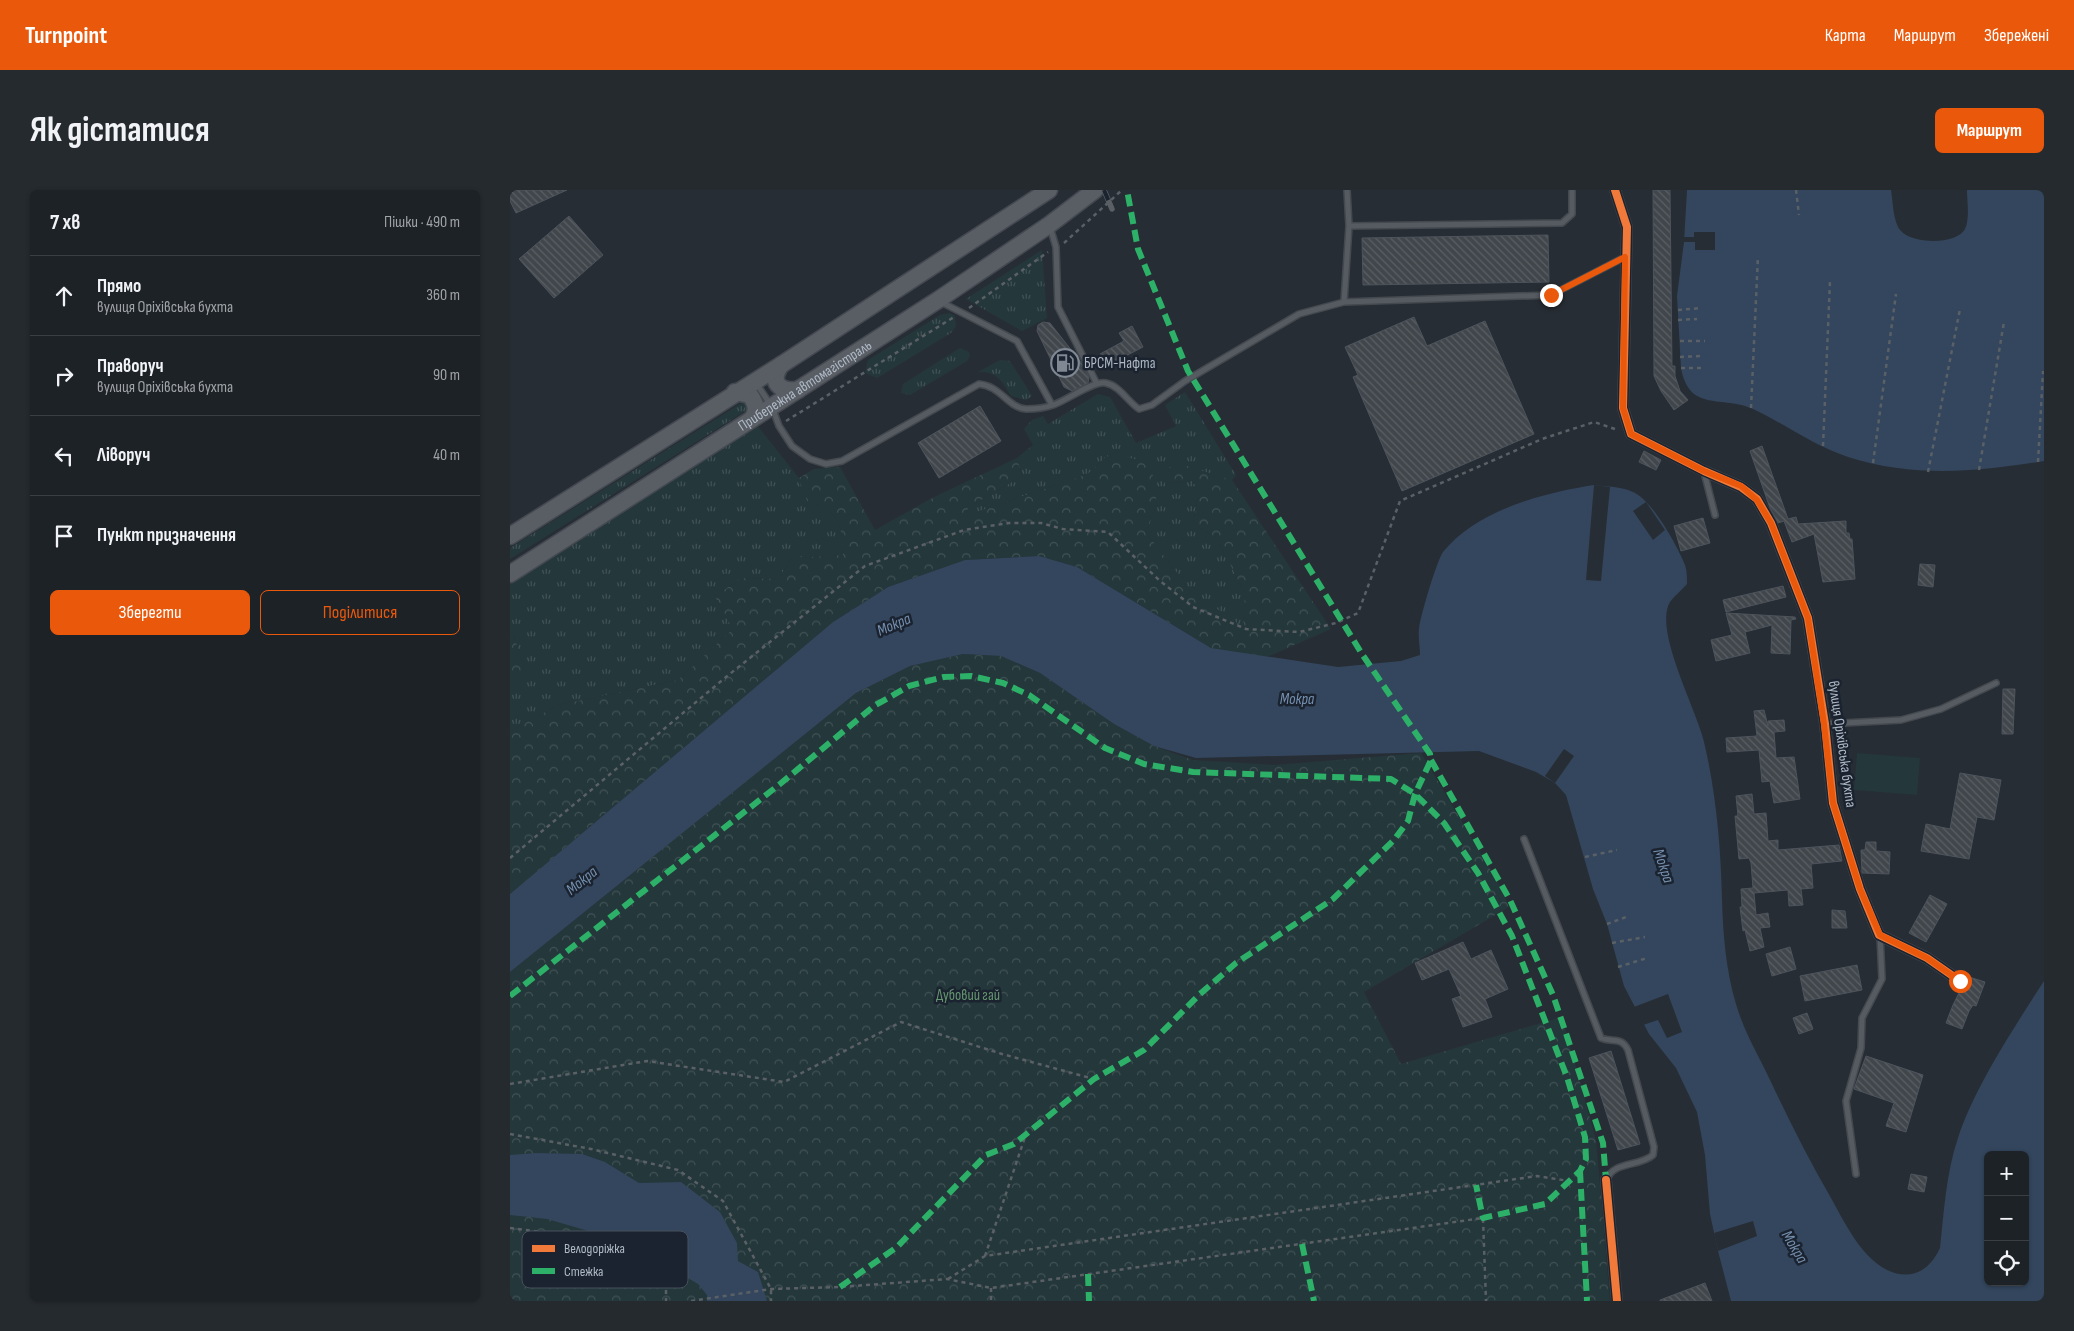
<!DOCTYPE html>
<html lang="uk">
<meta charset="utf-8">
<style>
:root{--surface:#1d2227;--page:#252a2f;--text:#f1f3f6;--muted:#a0a4a7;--line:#3b3f44;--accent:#ea580c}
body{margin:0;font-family:"Sofia Sans Condensed",sans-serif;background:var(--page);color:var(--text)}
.controls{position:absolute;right:15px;bottom:15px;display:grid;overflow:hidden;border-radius:8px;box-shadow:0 1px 4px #0004}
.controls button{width:45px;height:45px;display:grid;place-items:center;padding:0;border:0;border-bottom:1px solid var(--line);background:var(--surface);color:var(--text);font:25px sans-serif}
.stop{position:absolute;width:15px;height:15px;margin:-11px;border:4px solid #ea580c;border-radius:50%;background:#fff}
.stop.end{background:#ea580c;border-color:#fff;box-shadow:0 1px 5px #0008}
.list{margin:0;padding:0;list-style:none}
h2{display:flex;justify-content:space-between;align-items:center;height:65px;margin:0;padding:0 20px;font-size:21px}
h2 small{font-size:16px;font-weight:400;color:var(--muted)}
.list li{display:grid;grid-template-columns:32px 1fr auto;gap:15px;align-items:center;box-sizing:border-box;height:80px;padding:0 20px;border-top:1px solid var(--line)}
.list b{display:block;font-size:19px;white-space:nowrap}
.list p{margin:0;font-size:16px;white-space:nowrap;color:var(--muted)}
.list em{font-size:16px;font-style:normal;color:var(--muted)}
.actions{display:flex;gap:10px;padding:15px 20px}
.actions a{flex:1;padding:11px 0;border:1px solid var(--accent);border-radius:8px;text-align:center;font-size:18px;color:var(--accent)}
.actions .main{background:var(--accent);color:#fff}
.icon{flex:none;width:28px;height:28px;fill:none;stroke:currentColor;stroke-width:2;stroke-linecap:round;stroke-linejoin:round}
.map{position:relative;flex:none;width:1534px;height:1111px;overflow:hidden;border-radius:8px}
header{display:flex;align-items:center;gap:30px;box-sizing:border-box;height:70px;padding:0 25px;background:var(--accent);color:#fff}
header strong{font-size:24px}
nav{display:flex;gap:28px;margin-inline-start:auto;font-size:18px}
.intro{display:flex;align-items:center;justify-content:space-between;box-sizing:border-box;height:120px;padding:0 30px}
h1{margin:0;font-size:35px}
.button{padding:12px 22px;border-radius:8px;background:var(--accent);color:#fff;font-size:18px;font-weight:700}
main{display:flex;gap:30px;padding:0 30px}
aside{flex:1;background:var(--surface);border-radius:8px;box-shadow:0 1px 4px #0004}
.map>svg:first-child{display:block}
</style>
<header>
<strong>Turnpoint</strong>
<nav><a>Карта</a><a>Маршрут</a><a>Збережені</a></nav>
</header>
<div class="intro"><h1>Як дістатися</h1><a class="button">Маршрут</a></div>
<main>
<aside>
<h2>7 хв<small>Пішки · 490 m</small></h2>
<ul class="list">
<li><svg class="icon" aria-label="ahead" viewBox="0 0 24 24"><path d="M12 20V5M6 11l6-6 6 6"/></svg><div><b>Прямо</b><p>вулиця Оріхівська бухта</p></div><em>360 m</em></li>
<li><svg class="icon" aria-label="right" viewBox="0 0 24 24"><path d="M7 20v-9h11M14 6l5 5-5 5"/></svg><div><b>Праворуч</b><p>вулиця Оріхівська бухта</p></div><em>90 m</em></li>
<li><svg class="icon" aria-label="left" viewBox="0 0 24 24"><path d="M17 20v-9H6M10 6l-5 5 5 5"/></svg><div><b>Ліворуч</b></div><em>40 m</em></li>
<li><svg class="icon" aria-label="arrive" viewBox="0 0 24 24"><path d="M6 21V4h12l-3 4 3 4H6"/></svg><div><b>Пункт призначення</b></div></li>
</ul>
<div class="actions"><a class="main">Зберегти</a><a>Поділитися</a></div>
</aside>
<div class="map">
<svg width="1534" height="1111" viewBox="0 0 1534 1111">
<defs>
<pattern id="grass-tufts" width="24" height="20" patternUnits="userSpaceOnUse" patternTransform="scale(1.25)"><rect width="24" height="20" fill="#24373a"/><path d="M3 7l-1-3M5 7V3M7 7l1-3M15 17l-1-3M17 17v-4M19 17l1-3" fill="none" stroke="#415255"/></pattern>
<pattern id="forest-crowns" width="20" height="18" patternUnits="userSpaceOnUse" patternTransform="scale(1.25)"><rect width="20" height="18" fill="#24373a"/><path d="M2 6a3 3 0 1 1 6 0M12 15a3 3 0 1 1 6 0" fill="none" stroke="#415255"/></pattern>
<pattern id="building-back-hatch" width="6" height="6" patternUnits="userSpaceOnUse" patternTransform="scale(1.25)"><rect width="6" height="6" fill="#41464c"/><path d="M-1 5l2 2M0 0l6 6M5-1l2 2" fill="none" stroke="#5a5f64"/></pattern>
</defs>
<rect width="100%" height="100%" fill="#272d34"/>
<!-- grass -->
<path fill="url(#grass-tufts)" d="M532,60l5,68 -25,13 -56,-32z
M439,123l6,3 1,10 -5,7 -74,45 -12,-5 3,-13 72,-45z
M450,158l9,4 1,4 -3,5 -57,34 -9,-2 2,-9z
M490,170l10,1 22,35 -6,4 -15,-4c-9,-15 -14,-25 -33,-24z
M675,202l51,83 -4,5 -17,-1 -34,-15 -16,20 27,-4 7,11 -6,33 23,14 29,55 -2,35 -53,-38 -45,-59 12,-26 -47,-52 -22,21 -131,45 14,-13 51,-30 -5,-18 16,-13 -9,-16 8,-9 11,-4 5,8 50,-30 12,3 26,46 40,-17 -11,-21z
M233,212h4l2,3 -2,5 -237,149v-11z
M242,229l47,59 8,23c34,14 34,19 36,54l-51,3 -14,21 -38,-1 -25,19 18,32 -55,51 -120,25 -48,26v-49l16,-8 -13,-40 -3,1v-62z"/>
<!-- forest -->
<path fill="url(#forest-crowns)" d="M600,263l41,10 6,42 -12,26 45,59 53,37 2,-34 -29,-55 -23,-14 6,-33 -7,-11 -27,4 -2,-15 18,-5 51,16 99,149 -64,28 -56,-9 -134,-81 -38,-11 -74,4 -77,27 -55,35 -323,272v-163l48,-26 120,-25 55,-51 -18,-32 25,-19 38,1 14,-21 51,-3c-2,-35 -2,-40 -36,-54l-8,-23 15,-9 26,-2 35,63 59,-33 83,-39 5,18 -51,30 -12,12 129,-44z
M3,444l13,40 -16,8v-47z
M453,464l38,2 39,17 74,51 40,22 39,14 82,5 146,-12 78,131 10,23 -145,85 37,72 161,-47 34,123 14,161h-1100v-329l346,-279 53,-27z"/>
<!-- pitch -->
<path fill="#24373a" d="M1347,563l63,5 -3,37 -63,-5z"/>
<!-- water -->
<path fill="#33465d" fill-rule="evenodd" d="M1177,0h204c2,12 2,32 10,41 11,13 56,14 64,-2 5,-11 2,-28 2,-39h77v271c-67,11 -130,17 -196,-4 -34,-11 -63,-33 -95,-48 -30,-14 -64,4 -72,-41l-4,-72 7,-54z
M1084,295c14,2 26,1 39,7 19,8 44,53 52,73 2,6 2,13 2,19 -5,6 -12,11 -17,18 -17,28 27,108 34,140 12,50 17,106 18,158 1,34 4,71 14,104 8,28 23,52 35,78 19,40 38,78 60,116 10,18 19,36 32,52 24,29 59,37 77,-2 4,-36 6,-75 18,-110 16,-50 57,-112 86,-157v320h-313l-13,-50 -8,-37 -5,-59 -8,-43 -21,-44 -27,-34 -25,-48 -17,-62 -14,-35 -27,-94 -11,-12 -19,-11 -57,-21 -283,7 -42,-12 -40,-22 -74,-51 -39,-17 -38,-2 -53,12 -54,27 -346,279v-78l323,-272 55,-35 77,-27 74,-4 38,11 134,81 127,19 63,-6 19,-6c0,-8 -2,-18 -1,-26 1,-12 18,-69 24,-77 34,-42 100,-59 151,-67zM1478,965h37v127h-37z
M26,963l46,1 23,8 34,21 42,-1 39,30 17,31 1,18 20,11 9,29h-60v-6l-9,-11 -57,-34 -26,-6 -23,-12 -45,-13 -37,-4v-60z"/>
<!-- pier -->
<path fill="#272d34" d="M1184,42h21v18h-20v-8h-11v-5h10z
M1084,295l16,2 -9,94 -15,-1z
M1136,312l19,28 -12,10 -20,-29z
M1054,559l10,7 -19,27 -10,-7z
M1158,804l14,38 -15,6 -9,-18 -15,5 -9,-18z
M1243,1031l4,15 -39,15 -4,-18z"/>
<!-- building -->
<path fill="url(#building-back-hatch)" stroke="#4e545c" d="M0,0h57l-51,23 -6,-12z
M1143,0h17l2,176h3v10l5,15 8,9 -14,10 -13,-19 -7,-15z
M59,26l34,39 -49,43 -35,-39z
M1038,45l1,47 -186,3 -1,-47z
M904,127l13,29 58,-25 49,113 -132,57 -49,-114 5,-2 -13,-28z
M533,132l7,1 33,42 6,12 -1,6 -16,8 -8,-4 -27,-56 1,-6z
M622,136l11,21 -33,17 -1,-3 -4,2 -5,-9 24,-13 -5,-8z
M470,216l21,35 -62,37 -21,-35z
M1252,256l26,73 8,-2 2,7 48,-3v12h3l1,6h2l3,40 -32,3 -9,-48 -22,8 -8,-21 -6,2 -8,-15 -20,-57z
M1134,261l17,9 -5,10 -17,-8z
M1193,328l7,25 -29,8 -7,-25z
M1410,374l15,1 -2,22 -15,-2z
M1273,396l3,11 -60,15 -3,-12z
M1216,423l69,4 1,2 -5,1 -1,34 -19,-1 1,-28 -27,7 5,21 -34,8 -5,-21 21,-5z
M1493,499h12l-2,45h-11z
M1254,520l4,16v-5l16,-1 1,11 -11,1 2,26 18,-1 6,42 -26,4 -4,-22 -8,1 -3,-32 -32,2 -1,-14 31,-2 -3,-25z
M1450,583l41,7 -7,40 -17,-3 -8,42 -48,-8 5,-27 24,5z
M1242,604l2,20 12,-1 2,28 10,-1v10l61,-5 3,16 -31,3 2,24 -12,1 2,16 -14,1 -1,-16 -34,3 2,22 12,-2 2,14 -10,1 4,19 -14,4 -5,-21 -2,1 -3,-24h2l-1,-18 12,-1 -2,-25 -2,-5 -10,1 -4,-43h3l-2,-20z
M1356,652h10v9l14,1 -1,22 -27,-1 -1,-23h4z
M1420,705l17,9 -21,38 -17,-9z
M1322,720l13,1 2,17h-15z
M953,752l8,17 20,-9 17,39 -23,10 7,18 -29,10 -11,-28 9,-3 -12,-27 -27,11 -7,-17z
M1280,757l6,22 -24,7 -6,-22z
M1347,775l5,25 -57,11 -5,-25z
M1456,786l19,6 -9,24 -3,-1 -4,6 -7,18 -16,-6 7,-18 9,-18 4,-3z
M1297,823l6,16 -14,5 -6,-16z
M1101,861l29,93 -22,6 -29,-92z
M1356,866l57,19 -17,57 -20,-6 8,-23 -40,-14z
M1401,984l16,3 -3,15 -16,-3z
M1195,1093l7,18h-52v-1z"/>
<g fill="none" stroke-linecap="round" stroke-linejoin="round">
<defs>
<path id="service" d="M839,36l213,-3 10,-9v-24
M540,37l6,20 2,60 39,77
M431,112l76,39 35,64
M834,112l5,-76 -2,-36
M246,193l16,24 7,19 13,20 18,13 16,5 16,-3 137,-77c22,2 29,24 47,25 8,0 19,-1 27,-4 13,-4 41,-25 53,-22 14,3 22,19 33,26l13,-4 33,-24 114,-67 45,-12 207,-7 74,-38
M1194,282l11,43
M1315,534l76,-4 40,-11 55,-26
M1014,649l77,199c12,5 20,-2 27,12l26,97 -1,8c-13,12 -41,6 -46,25
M1346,984l-10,-73 15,-53 1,-30 20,-39 -2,-44"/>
<path id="minor" d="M1105,0l12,37 -4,181 8,26 73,37 37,16 16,12 14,24 37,95 17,106 8,79 27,86 19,46 48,23 33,23
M1096,990l11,121"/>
<g id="primary">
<path d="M271,175c-12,17 -2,27 17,25"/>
<path d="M225,202l15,3c6,9 8,15 2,24"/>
<path d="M0,346l271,-171 268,-175"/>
<path id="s1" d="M0,384l428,-274 111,-75 46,-35"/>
</g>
</defs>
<!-- service casing -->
<use href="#service" stroke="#44494f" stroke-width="8"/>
<!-- minor casing -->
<use href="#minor" stroke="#44494f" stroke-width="12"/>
<!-- primary casing -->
<use href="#primary" stroke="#444951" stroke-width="19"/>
<!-- path -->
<path stroke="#5a6066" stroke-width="2.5" stroke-dasharray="4 4" stroke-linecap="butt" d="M1286,0l3,25
M554,53l58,-53
M459,118l79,-56
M1168,120l24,-2
M1168,130l19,-1
M1170,151h25
M1170,167l21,-1
M1171,178h24
M1241,218l7,-152
M276,231l168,-104
M1313,256l7,-165
M1528,272l5,-91
M1363,273l23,-169
M1469,280l25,-148
M1418,282l32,-163
M1075,667l32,-7
M0,668l216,-181 139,-111 99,-36 45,-7h32l22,6 45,3 51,48 34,27 53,22 53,3 37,-9 22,-10 42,-112 142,-62 52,-17 24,8
M1097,734l22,-8
M1102,753l33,-6
M1108,777l29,-9
M0,894l137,-23 137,21 117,-60 101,32 92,25
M0,944l81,15 87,21 45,31 48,88v12
M0,1038l54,7 93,38 9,8v20
M475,1066l41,-122
M438,1089l37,-23 552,-80 32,5
M481,1098v13
M181,1111l80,-12 69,-2 107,-8 44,9 492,-70 3,83"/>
<!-- service -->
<use href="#service" stroke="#565b62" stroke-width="5"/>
<!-- minor -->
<use href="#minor" stroke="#565b62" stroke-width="10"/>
<!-- primary -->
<use href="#primary" stroke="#595d64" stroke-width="16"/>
<defs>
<path id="rail" d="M594,0l8,19"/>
</defs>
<!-- rail casing -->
<use href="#rail" stroke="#5a5f66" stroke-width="5.5"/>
<!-- rail -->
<use href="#rail" stroke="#1a232f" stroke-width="4" stroke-dasharray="11" stroke-linecap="butt"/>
<!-- quiet -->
<path stroke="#2db169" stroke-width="6" stroke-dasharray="12 6" stroke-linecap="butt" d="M921,570l79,140 43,95 50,148 3,37
M0,806l270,-212 94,-78 35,-20 35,-9 27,-1 32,7 26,12 76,53 39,16 49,8 198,7 24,15 29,29 34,50 34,63 55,141 18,60 1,22 -6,12 -35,33 -62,14 -7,-33
M1070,981l7,130
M792,1054l12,57
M578,1084l1,27
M330,1097l57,-40 89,-92 28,-11 80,-65 50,-29 56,-56 36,-31 97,-64 61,-59 14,-19 7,-27 16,-34 -1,-6 -68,-100 -174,-283 -50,-122 -11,-59"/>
<defs>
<path id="cycleway" d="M1105,0l12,37 -4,181 8,26 73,37 37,16 16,12 14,24 37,95 17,106 8,79 27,86 19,46 48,23 33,23
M1096,990l11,121"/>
</defs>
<!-- cycleway casing -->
<use href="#cycleway" stroke="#1a232f" stroke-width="11"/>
<!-- cycleway -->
<use href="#cycleway" stroke="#f17a3a" stroke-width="8"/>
</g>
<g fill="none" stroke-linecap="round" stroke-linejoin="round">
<!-- route -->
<path stroke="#ea580c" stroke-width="6" d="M1041,105l74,-38 -2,151 8,26 73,37 37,15 16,14 14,23 37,95 16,106 9,79 27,86 20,46 47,23 33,23"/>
</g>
<!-- icons -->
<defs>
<symbol id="fuel-ring" viewBox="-11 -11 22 22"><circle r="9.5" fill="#1a232f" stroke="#7f8893" stroke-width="1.5"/><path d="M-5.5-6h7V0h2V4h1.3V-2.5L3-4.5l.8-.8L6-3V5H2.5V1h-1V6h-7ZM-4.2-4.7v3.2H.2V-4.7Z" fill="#7f8893"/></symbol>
</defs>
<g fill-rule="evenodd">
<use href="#fuel-ring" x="539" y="157" width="32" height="32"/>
</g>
<g text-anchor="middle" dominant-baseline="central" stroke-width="5" stroke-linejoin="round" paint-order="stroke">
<!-- poi labels -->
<g font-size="15" fill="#afb9c6" stroke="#1a232f" text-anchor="start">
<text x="574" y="173">БРСМ-Нафта</text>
</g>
<!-- street labels -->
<g font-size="15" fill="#afb9c6" stroke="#1a232f">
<text stroke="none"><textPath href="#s1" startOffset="350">Прибережна автомагістраль</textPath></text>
<text transform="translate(1332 554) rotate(82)">вулиця Оріхівська бухта</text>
</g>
<!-- park labels -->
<g font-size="15" fill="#669770" stroke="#1a232f">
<text x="458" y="805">Дубовий гай</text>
</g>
<!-- water labels -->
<g font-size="16" font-style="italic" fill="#7690af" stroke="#1a232f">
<text transform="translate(384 435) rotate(-23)">Мокра</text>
<text x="787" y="509">Мокра</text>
<text transform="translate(1153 676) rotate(71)">Мокра</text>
<text transform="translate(72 691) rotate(-39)">Мокра</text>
<text transform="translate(1284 1057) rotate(59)">Мокра</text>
</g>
</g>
<!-- legend -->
<rect x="12" y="1041" width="166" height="57" rx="8" fill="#1a232f" stroke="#47505c" stroke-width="1"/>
<rect x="22" y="1055" width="23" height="7" fill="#f17a3a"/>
<rect x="22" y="1078" width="23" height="6" fill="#2db169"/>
<g font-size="14" fill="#afb9c6">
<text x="54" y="1063">Велодоріжка</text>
<text x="54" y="1086">Стежка</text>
</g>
</svg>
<div class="controls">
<button>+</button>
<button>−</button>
<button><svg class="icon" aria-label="locate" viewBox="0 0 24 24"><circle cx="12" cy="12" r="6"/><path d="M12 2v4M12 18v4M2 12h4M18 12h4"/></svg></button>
</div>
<div class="stop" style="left:1450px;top:791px"></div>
<div class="stop end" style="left:1041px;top:105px"></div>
</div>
</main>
